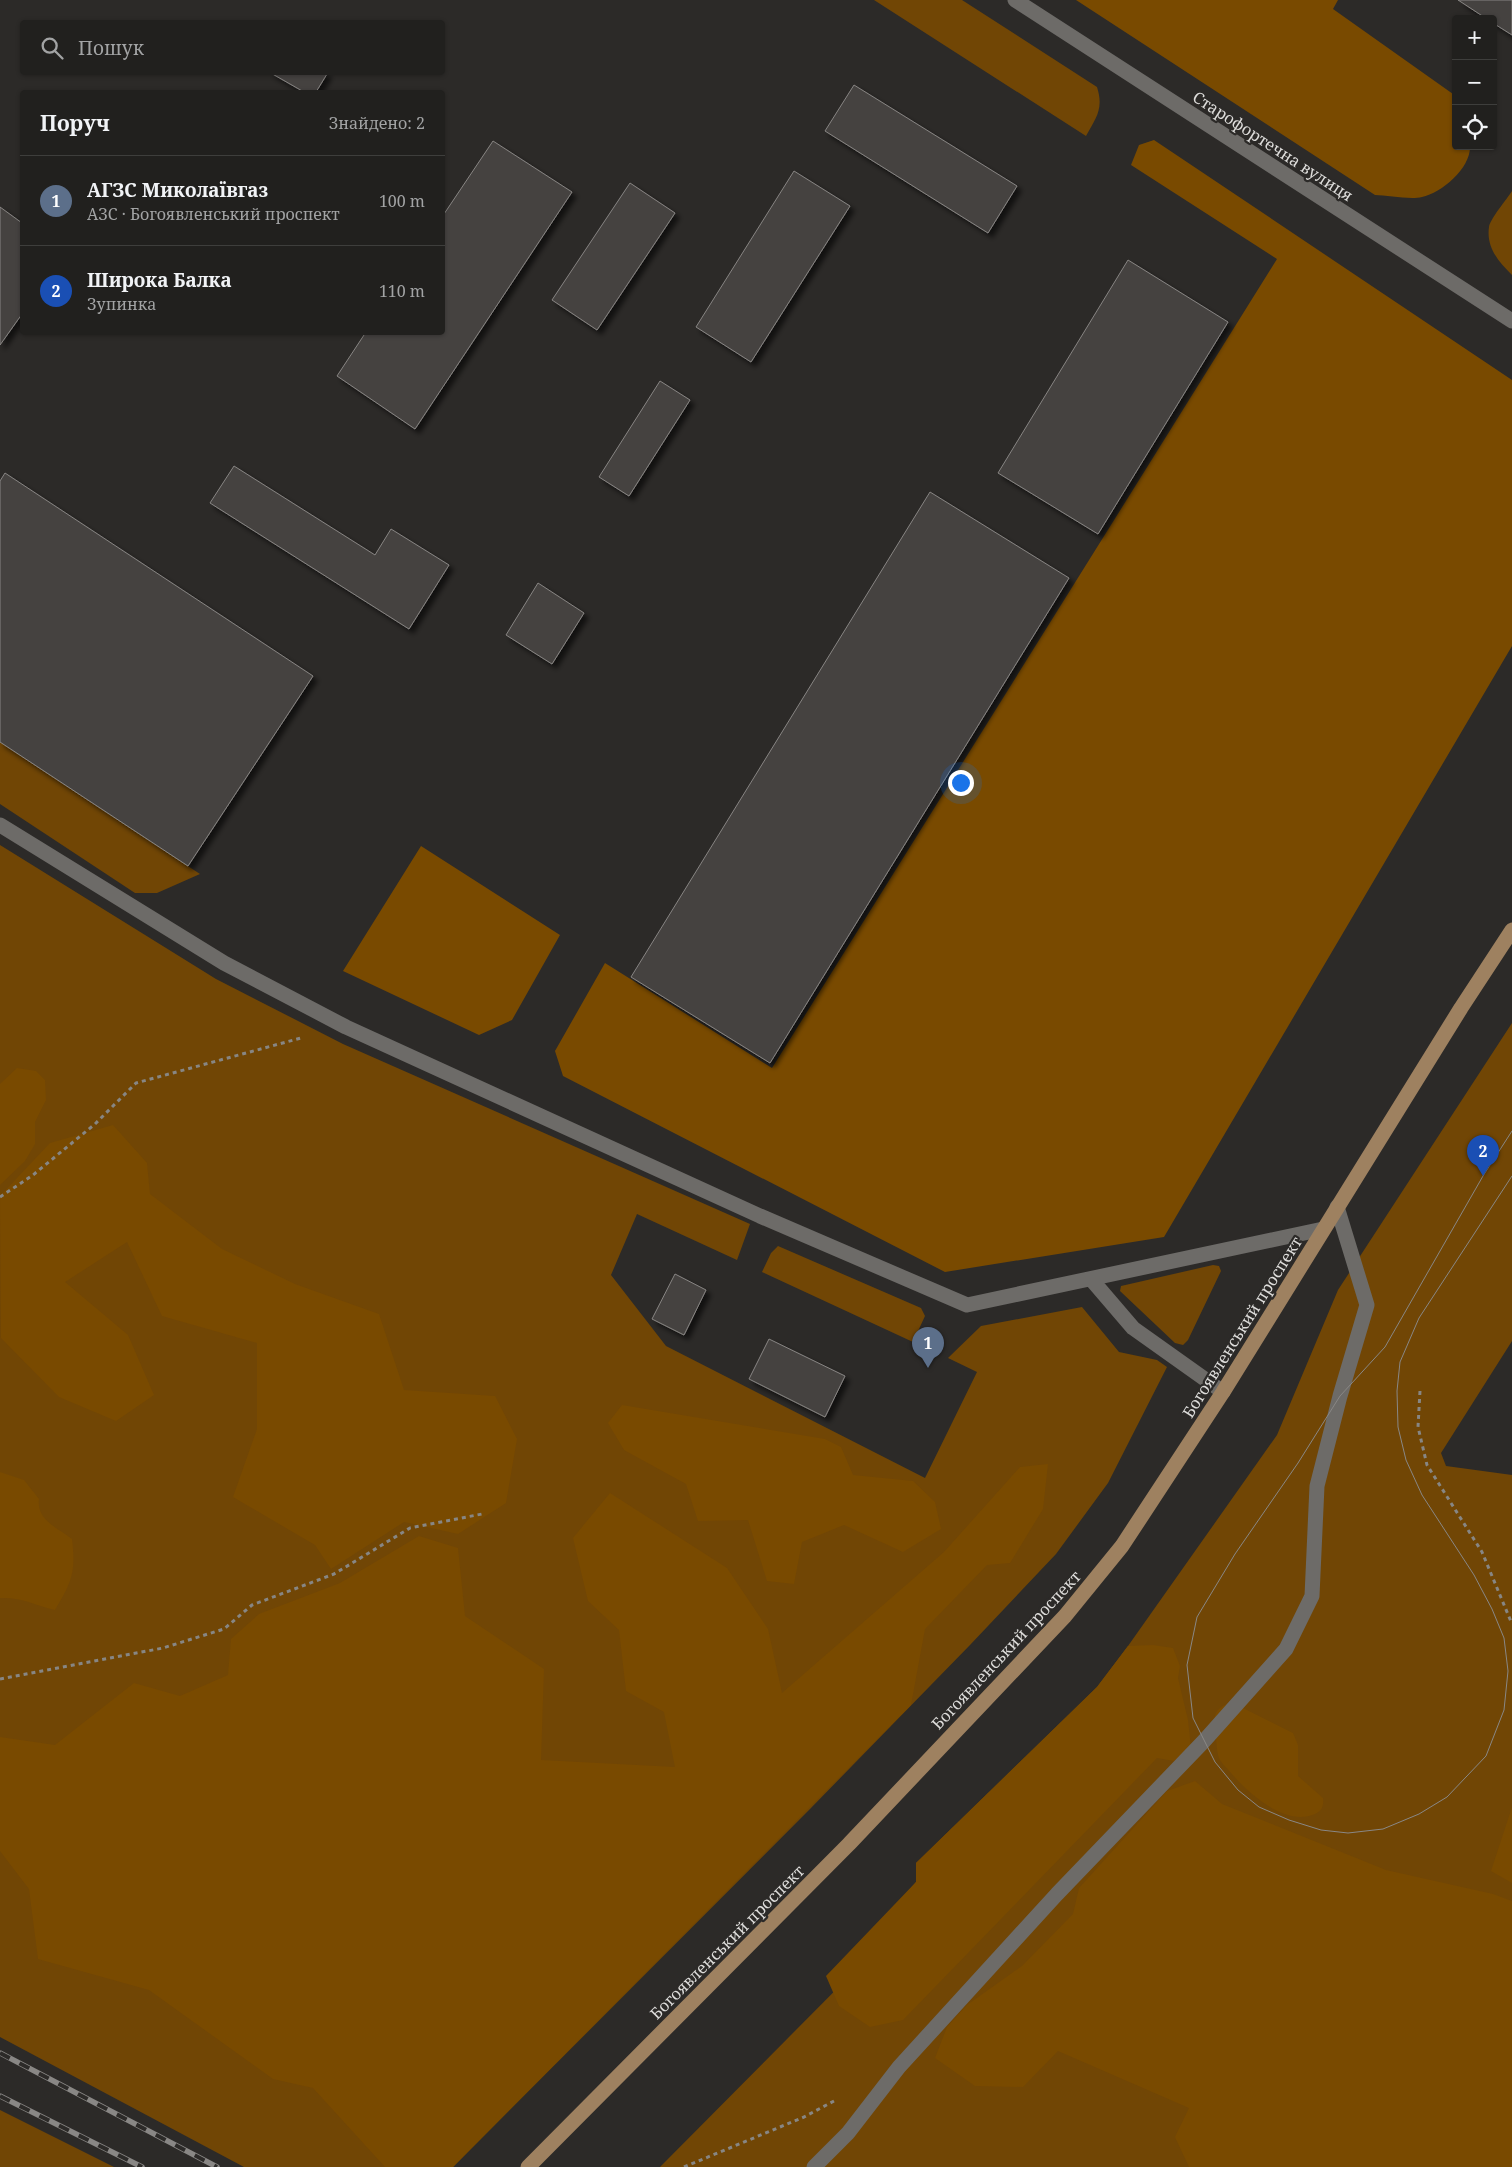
<!DOCTYPE html>
<html lang="uk">
<meta charset="utf-8">
<style>
:root{--surface:#21201e;--page:#292827;--text:#f1f3f6;--muted:#a2a3a4;--line:#3e3e3c;--accent:#7fbdfa}
body{margin:0;font-family:"Noto Serif",serif;background:var(--page);color:var(--text)}
.controls{position:absolute;right:15px;top:15px;display:grid;overflow:hidden;border-radius:5px;box-shadow:0 1px 4px #0004}
.controls button{width:45px;height:45px;display:grid;place-items:center;padding:0;border:0;border-bottom:1px solid var(--line);background:var(--surface);color:var(--text);font:25px sans-serif}
.you{position:absolute;left:960px;top:782px;width:18px;height:18px;margin:-12px;border:4px solid #fff;border-radius:50%;background:#1a73e8;box-shadow:0 0 0 8px #1a73e833}
.badge{display:grid;place-items:center;width:32px;height:32px;border-radius:50%;background:var(--accent);color:#fff;font-size:16px;font-weight:700}
.pin{position:absolute;translate:-50% -41px;filter:drop-shadow(0 1px 2px #0008)}
.pin::after{content:'';position:absolute;top:26px;width:18px;height:15px;background:inherit;clip-path:polygon(0 0,100% 0,50% 100%)}
.list{margin:0;padding:0;list-style:none}
h2{display:flex;justify-content:space-between;align-items:center;height:65px;margin:0;padding:0 20px;font-size:21px}
h2 small{font-size:16px;font-weight:400;color:var(--muted)}
.list li{display:grid;grid-template-columns:32px 1fr auto;gap:15px;align-items:center;box-sizing:border-box;height:90px;padding:0 20px;border-top:1px solid var(--line)}
.list b{display:block;font-size:19px;white-space:nowrap}
.list p{margin:0;font-size:16px;white-space:nowrap;color:var(--muted)}
.list em{font-size:16px;font-style:normal;color:var(--muted)}
.icon{flex:none;width:28px;height:28px;fill:none;stroke:currentColor;stroke-width:2;stroke-linecap:round;stroke-linejoin:round}
.map{position:relative;flex:none;width:1512px;height:2167px;overflow:hidden}
.search{position:absolute;background:var(--surface);box-shadow:0 1px 4px #0004;left:20px;top:20px;width:425px;height:55px;display:flex;align-items:center;gap:12px;box-sizing:border-box;padding:0 18px;border-radius:5px;color:var(--muted);font-size:19px}
.panel{position:absolute;background:var(--surface);box-shadow:0 1px 4px #0004;left:20px;top:90px;width:425px;height:245px;border-radius:5px}
.map>svg:first-child{display:block}
</style>
<div class="map">
<svg width="1512" height="2167" viewBox="0 0 1512 2167">
<defs>
<filter id="shadow"><feDropShadow dx="4.5" dy="4.5" stdDeviation="2.5" flood-color="#0009"/></filter>
</defs>
<rect width="100%" height="100%" fill="#2c2a28"/>
<!-- green -->
<path fill="#714605" d="M874,0h88l135,87c7,22 -1,31 -11,49z
M1512,191v84c-13,-13 -26,-27 -23,-48 1,-8 18,-28 23,-36z
M0,742l200,132 -43,19h-22l-135,-89z
M0,845l216,134 127,65 407,180 -13,36 -100,-46 -26,61 55,71 259,132 52,-106 -29,-14 33,-32 101,-19 37,45 38,8 10,7 -59,116 -52,71 -86,91 -159,163 -358,359h-209l-244,-130z
M1512,1023v318l-71,112 5,13 66,9v692h-852l256,-258 -12,-13 12,-14v-19l181,-176 31,-41 149,-211 61,-145z
M778,1246l143,62 4,8 -12,26 -151,-70 9,-19z
M1213,1265l6,1 2,5 -33,69 -5,5 -8,-2 -55,-52 1,-5z
M0,2110l114,57h-114z"/>
<!-- forest -->
<path fill="#794a00" d="M1076,0h262l-5,9 120,85 3,4v48h14c1,22 -28,47 -48,51 -12,3 -35,-2 -47,-2z
M1154,140l358,240v266l-348,591 -219,35 -382,-196 -8,-25 50,-88 167,105 505,-809 -146,-94 8,-20z
M421,846l139,89 -48,85 -33,15 -136,-64z
M17,1068l19,3 9,9 1,20 -11,22v22l-10,17 -25,24v-101z
M113,1125l34,38 3,31 72,55 73,35 84,30 25,76 91,6 22,43 -11,64 -48,31 -54,-12 -73,47 -16,-24 -82,-48 24,-68v-86l-95,-27 -35,-74 -62,40 63,53 26,60 -38,26 -57,-24 -58,-59 -1,-142 50,-53z
M622,1405l203,34 16,8 12,28 60,6 22,21 6,27 -38,23 -59,-27 -42,17 -8,42 -27,-3 -19,-61 -50,1 -12,-37 -62,-34 -16,-27z
M1048,1464l-5,45 -33,54 -23,2 -62,64 -14,76 -458,462h-68l-72,-79 -40,-9 -124,-89 -111,-31 -9,-70 -29,-38v-114l55,8 79,-62 46,13 48,-21 3,-36 28,-25 81,-31 79,-47 39,12 7,68 79,53 -3,91 134,7 -11,-55 -38,-21 -7,-61 -31,-29 -15,-63 37,-45 117,75 41,61 14,64 162,-141 76,-85z
M0,1472l24,8 15,19c-3,21 19,29 33,40 4,33 0,43 -17,71 -21,-5 -33,-13 -55,-12z
M1153,1645l20,3 7,18 -2,12 10,42 3,28 -17,13 -17,-3 -254,262 -33,7 -31,-21 -13,-30 90,-94v-19l181,-176 31,-41z
M1231,1702l62,31 5,12v31l25,22c1,8 -1,13 -8,16 -29,13 -66,-20 -84,-41 -3,-4 -10,-10 -12,-15 -3,-8 -2,-18 -4,-27 -2,-16 -1,-22 16,-29z
M1195,1781l27,23 164,66 107,24 19,7v266h-323l-14,-30 14,-29 -131,-57 -35,36 -48,-1 -40,-28 12,-31 20,-22 55,-39 51,-52 6,-26 88,-97z
M1512,1807v76l-21,-12z"/>
<!-- building -->
<path fill="#444240" stroke="#888583" filter="url(#shadow)" d="M1458,0h54v35l-19,-12v-4h-6z
M269,72h55l3,2 -11,18h-12z
M854,85l163,101 -29,47 -163,-102z
M493,141l79,51 -157,237 -78,-53 29,-44h76v-115z
M794,171l56,35 -99,156 -55,-35z
M630,183l45,30 -78,117 -45,-30z
M0,207l22,16v91l-22,31z
M1128,260l100,62 -130,212 -100,-61z
M660,381l30,19 -61,96 -30,-19z
M234,466l141,89 16,-26 58,36 -40,64 -199,-126z
M5,473l308,203 -125,190 -188,-124v-261z
M930,492l139,86 -299,485 -139,-86z
M538,583l46,30 -32,51 -46,-29z
M675,1274l31,16 -22,45 -32,-16z
M769,1339l76,37 -20,41 -76,-38z"/>
<g fill="none" stroke-linecap="round" stroke-linejoin="round">
<!-- path -->
<path stroke="#878684" stroke-width="3" stroke-dasharray="4 4" stroke-linecap="butt" d="M0,1197l33,-22 62,-51 41,-41 165,-45
M1420,1391l-2,36 9,38 55,87 30,72
M0,1679l163,-31 61,-19 28,-24 82,-31 76,-46 72,-14
M684,2167l120,-50 30,-16"/>
<!-- minor -->
<path stroke="#6d6b68" stroke-width="15" d="M1015,0l497,321
M0,825l224,138 122,64 414,189 207,89 356,-76
M1091,1279l42,49 90,64
M814,2167l34,-34 51,-66 158,-173 147,-153 82,-92 26,-53 5,-110 23,-90 27,-91 -30,-98"/>
<!-- major -->
<path stroke="#9e8160" stroke-width="15" d="M528,2167l321,-323 216,-228 57,-70 101,-154 238,-384 51,-78"/>
<!-- tram -->
<path stroke="#898785" stroke-width="1" d="M1512,1131l-29,45 -98,171 -45,49 -42,67 -63,91 -38,63 -10,48 6,53 22,44 23,28 21,17 30,13 32,10 27,3 35,-4 36,-15 28,-17 39,-41 18,-46 4,-39 -4,-33 -12,-29 -18,-34 -52,-80 -16,-35 -8,-33 -1,-36 3,-29 19,-44 93,-142"/>
<defs>
<path id="rail" d="M0,2053l217,114
M0,2096l142,71"/>
</defs>
<!-- rail casing -->
<use href="#rail" stroke="#898785" stroke-width="5.5"/>
<!-- rail -->
<use href="#rail" stroke="#2c2a28" stroke-width="4" stroke-dasharray="11" stroke-linecap="butt"/>
</g>
<g text-anchor="middle" dominant-baseline="central" stroke-width="4.5" stroke-linejoin="round" paint-order="stroke">
<!-- street labels -->
<g font-size="16" fill="#dddcda" stroke="#2c2a28">
<text transform="translate(1273 146) rotate(33)">Старофортечна вулиця</text>
<text transform="translate(1242 1327) rotate(-58)">Богоявленський проспект</text>
<text transform="translate(1006 1650) rotate(-47)">Богоявленський проспект</text>
<text transform="translate(727 1942) rotate(-45)">Богоявленський проспект</text>
</g>
</g>
</svg>
<div class="controls">
<button>+</button>
<button>−</button>
<button><svg class="icon" aria-label="locate" viewBox="0 0 24 24"><circle cx="12" cy="12" r="6"/><path d="M12 2v4M12 18v4M2 12h4M18 12h4"/></svg></button>
</div>
<div class="you"></div>
<div class="pin badge" style="left:928px;top:1368px;background:#5c6f8a">1</div>
<div class="pin badge" style="left:1483px;top:1176px;background:#1a4fb4">2</div>
<div class="search"><svg class="icon" aria-label="search" viewBox="0 0 24 24"><circle cx="10" cy="10" r="6"/><path d="M15 15l6 6"/></svg>Пошук</div>
<section class="panel">
<h2>Поруч<small>Знайдено: 2</small></h2>
<ul class="list">
<li><span class="badge" style="background:#5c6f8a">1</span><div><b>АГЗС Миколаївгаз</b><p>АЗС · Богоявленський проспект</p></div><em>100 m</em></li>
<li><span class="badge" style="background:#1a4fb4">2</span><div><b>Широка Балка</b><p>Зупинка</p></div><em>110 m</em></li>
</ul>
</section>
</div>
